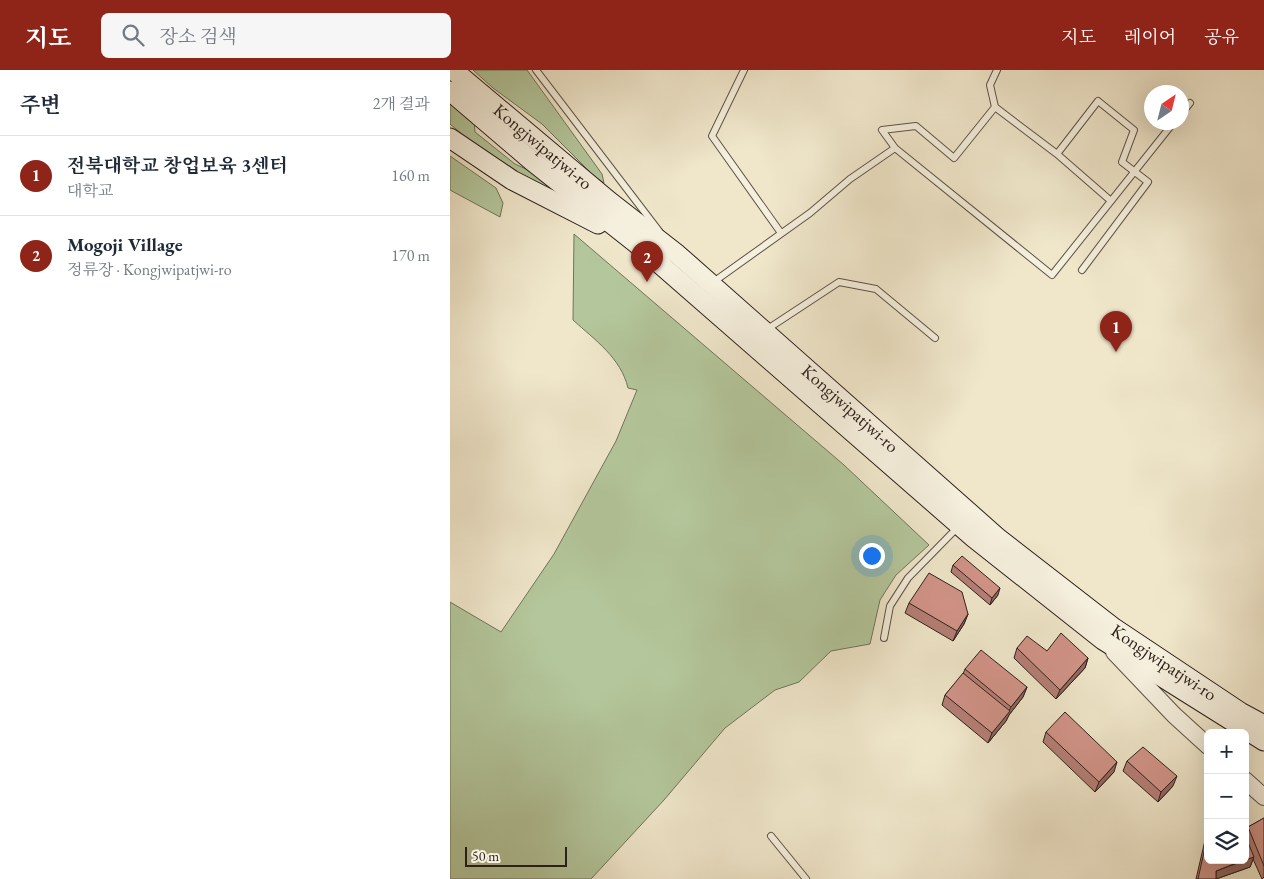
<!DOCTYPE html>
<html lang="ko">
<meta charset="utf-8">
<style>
:root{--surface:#fff;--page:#f6f6f7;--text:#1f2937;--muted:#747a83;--line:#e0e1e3;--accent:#8f2418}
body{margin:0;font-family:"EB Garamond","Noto Serif KR",serif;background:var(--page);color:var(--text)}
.controls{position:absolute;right:15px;bottom:15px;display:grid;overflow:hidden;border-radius:8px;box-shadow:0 5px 20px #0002}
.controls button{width:45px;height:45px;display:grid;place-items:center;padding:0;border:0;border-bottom:1px solid var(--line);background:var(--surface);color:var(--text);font:25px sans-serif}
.compass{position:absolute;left:694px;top:15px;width:45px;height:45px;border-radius:50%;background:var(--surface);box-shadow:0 5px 20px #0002;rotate:35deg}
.scale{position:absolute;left:15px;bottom:12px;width:102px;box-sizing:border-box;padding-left:5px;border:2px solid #2d201c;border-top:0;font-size:14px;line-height:18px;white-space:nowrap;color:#2d201c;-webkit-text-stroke:4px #f5efdd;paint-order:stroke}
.you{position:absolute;left:421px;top:485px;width:18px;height:18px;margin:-12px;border:4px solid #fff;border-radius:50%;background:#1a73e8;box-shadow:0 0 0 8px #1a73e833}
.badge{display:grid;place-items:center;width:32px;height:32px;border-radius:50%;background:var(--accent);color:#fff;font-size:16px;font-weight:700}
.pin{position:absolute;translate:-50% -41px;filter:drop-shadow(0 1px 2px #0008)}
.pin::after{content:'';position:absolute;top:26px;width:18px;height:15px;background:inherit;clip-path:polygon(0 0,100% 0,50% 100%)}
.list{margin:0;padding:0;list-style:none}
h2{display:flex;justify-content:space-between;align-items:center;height:65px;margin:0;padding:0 20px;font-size:21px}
h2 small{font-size:16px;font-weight:400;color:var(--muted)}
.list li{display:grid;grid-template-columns:32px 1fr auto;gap:15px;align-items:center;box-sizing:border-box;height:80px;padding:0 20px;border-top:1px solid var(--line)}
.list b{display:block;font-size:19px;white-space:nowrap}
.list p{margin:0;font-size:16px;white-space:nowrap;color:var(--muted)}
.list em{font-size:16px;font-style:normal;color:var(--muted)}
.icon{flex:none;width:28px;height:28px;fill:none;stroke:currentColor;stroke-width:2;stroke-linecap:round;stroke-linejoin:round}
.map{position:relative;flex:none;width:814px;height:809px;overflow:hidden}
header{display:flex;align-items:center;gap:30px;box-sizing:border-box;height:70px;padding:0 25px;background:var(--accent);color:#fff}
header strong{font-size:24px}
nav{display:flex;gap:28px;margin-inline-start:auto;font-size:18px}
.search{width:350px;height:45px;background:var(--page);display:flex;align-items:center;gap:12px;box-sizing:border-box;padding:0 18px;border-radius:8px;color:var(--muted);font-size:19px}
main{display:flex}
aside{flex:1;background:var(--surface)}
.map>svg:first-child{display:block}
</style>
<header>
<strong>지도</strong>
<div class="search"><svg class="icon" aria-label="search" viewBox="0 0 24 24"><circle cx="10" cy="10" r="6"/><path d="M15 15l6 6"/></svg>장소 검색</div>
<nav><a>지도</a><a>레이어</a><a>공유</a></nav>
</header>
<main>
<aside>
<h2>주변<small>2개 결과</small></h2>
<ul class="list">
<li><span class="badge">1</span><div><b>전북대학교 창업보육 3센터</b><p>대학교</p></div><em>160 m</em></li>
<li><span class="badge">2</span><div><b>Mogoji Village</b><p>정류장 · Kongjwipatjwi-ro</p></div><em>170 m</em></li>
</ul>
</aside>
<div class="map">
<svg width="814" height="809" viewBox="0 0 814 809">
<rect width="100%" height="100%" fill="#f0e7cb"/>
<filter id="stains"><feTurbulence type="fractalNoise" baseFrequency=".004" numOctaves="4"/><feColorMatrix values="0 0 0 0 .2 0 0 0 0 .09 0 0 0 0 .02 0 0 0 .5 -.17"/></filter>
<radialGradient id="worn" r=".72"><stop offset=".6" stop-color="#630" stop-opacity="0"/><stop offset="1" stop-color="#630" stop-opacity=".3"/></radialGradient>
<!-- green -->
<path fill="#b4c79c" stroke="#70745c" d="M23,0h54l75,104 2,9 -9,-6 -53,-53 -49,-36z
M0,29l24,20 1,13 40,32 15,7 33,28c-39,-22 -79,-45 -113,-75z
M0,86l46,32 7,15 -3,14 -50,-27z
M124,164l270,231 85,80 -33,30 -16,25 -10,44 -39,7 -32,31 -24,8 -50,38 -61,72 -73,79h-141v-277l51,30 53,-78 62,-113 21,-51 -9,-2c-7,-30 -33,-48 -55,-68z"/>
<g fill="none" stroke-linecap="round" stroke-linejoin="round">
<defs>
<path id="service" d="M86,0l123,161
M294,0l-32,66 69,97
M545,37l-5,-22 7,-15
M732,43l8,-10
M445,78l-13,-18 34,-4 38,32 41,-51 62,47 54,47
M607,84l41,-53 36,29 -12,32 26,20 -66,88
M262,213l98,-70 40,-34 45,-31 157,127 122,-153
M316,260l73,-48 37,7 59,49
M434,568l6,-32 18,-28 49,-50
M321,766l35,43"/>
<path id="tertiary" d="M664,582l60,63 34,31
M795,710l19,17"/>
<g id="secondary">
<path id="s1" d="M3,0l156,131 68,53 321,284 116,90 126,84 24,13"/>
<path d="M0,21l82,70 105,83 337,294 129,102 161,101"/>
<path d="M0,68l62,42 86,44"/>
</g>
</defs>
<!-- service casing -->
<use href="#service" stroke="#5e5248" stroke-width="8"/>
<!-- tertiary casing -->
<use href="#tertiary" stroke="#5e5248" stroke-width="18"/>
<!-- secondary casing -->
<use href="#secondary" stroke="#2d201c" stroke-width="21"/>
<!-- service -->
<use href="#service" stroke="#f5efdd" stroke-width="6"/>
<!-- tertiary -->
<use href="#tertiary" stroke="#f5efdd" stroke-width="16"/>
<!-- secondary -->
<use href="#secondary" stroke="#f5efdd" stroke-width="19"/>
</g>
<!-- wall -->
<path fill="#b57f76" stroke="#2d201c" d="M503,495l45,30 -8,10 -39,-33z
M459,533l59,11 -4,10 -11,17 -48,-28z
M567,578l30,3 41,7 -3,10 -29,31 -42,-41z
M515,599l62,18 -4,10 -14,18 -3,6 -18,22 -46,-38 3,-10 18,-21z
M596,662l68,40 -19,20 -52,-50z
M677,691l46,25 -15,16 -35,-31z
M814,748v59l-2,2 -9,-20 -3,8 -34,12h-20l10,-43 2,-5v29h37v-27l3,-6z"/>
<!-- shaded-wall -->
<path fill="#936860" stroke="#2d201c" d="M550,518l-2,7 -8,10 2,-7z
M518,544l-4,10 -11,17 4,-10z
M638,588l-3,10 -29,31 4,-9z
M577,617l-4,10 -14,18 -3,6 -18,22 4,-10 16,-20 3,-6z
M667,692l-3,10 -19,20 4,-10z
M727,706l-4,10 -15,16 3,-10z
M804,787l-4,10 -34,12v-8z"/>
<!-- building -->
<path fill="#d29489" stroke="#2d201c" d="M512,486l38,32 -8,10 -39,-33z
M479,503l33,19 6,22 -11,17 -48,-28z
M611,563l27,25 -28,32 -43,-42 10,-12 20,15z
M531,580l46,37 -16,20 -46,-38z
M513,603l47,38 -18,22 -47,-38z
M615,642l52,50 -18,20 -53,-50z
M693,677l34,29 -16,16 -34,-31z
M814,748v48l-16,-39z
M758,764v26h36l-28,11v8h-18z
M795,765l9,22 -9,3z"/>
<g text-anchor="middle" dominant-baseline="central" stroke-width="5" stroke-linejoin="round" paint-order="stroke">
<!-- street labels -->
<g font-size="18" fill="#2d201c" stroke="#f5efdd">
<text stroke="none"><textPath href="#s1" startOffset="118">Kongjwipatjwi-ro</textPath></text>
<text stroke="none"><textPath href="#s1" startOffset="522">Kongjwipatjwi-ro</textPath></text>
<text stroke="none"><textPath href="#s1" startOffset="926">Kongjwipatjwi-ro</textPath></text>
</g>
</g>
<rect width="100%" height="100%" filter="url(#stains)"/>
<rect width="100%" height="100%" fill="url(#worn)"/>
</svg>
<div class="controls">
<button>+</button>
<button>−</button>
<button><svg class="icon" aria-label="layers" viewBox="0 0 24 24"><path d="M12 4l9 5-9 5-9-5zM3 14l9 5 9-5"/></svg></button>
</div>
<svg class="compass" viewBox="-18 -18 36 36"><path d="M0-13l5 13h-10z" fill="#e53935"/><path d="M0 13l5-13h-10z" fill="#747a83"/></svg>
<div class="scale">50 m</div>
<div class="you"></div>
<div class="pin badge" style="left:666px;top:282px">1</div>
<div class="pin badge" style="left:197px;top:212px">2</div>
</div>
</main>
